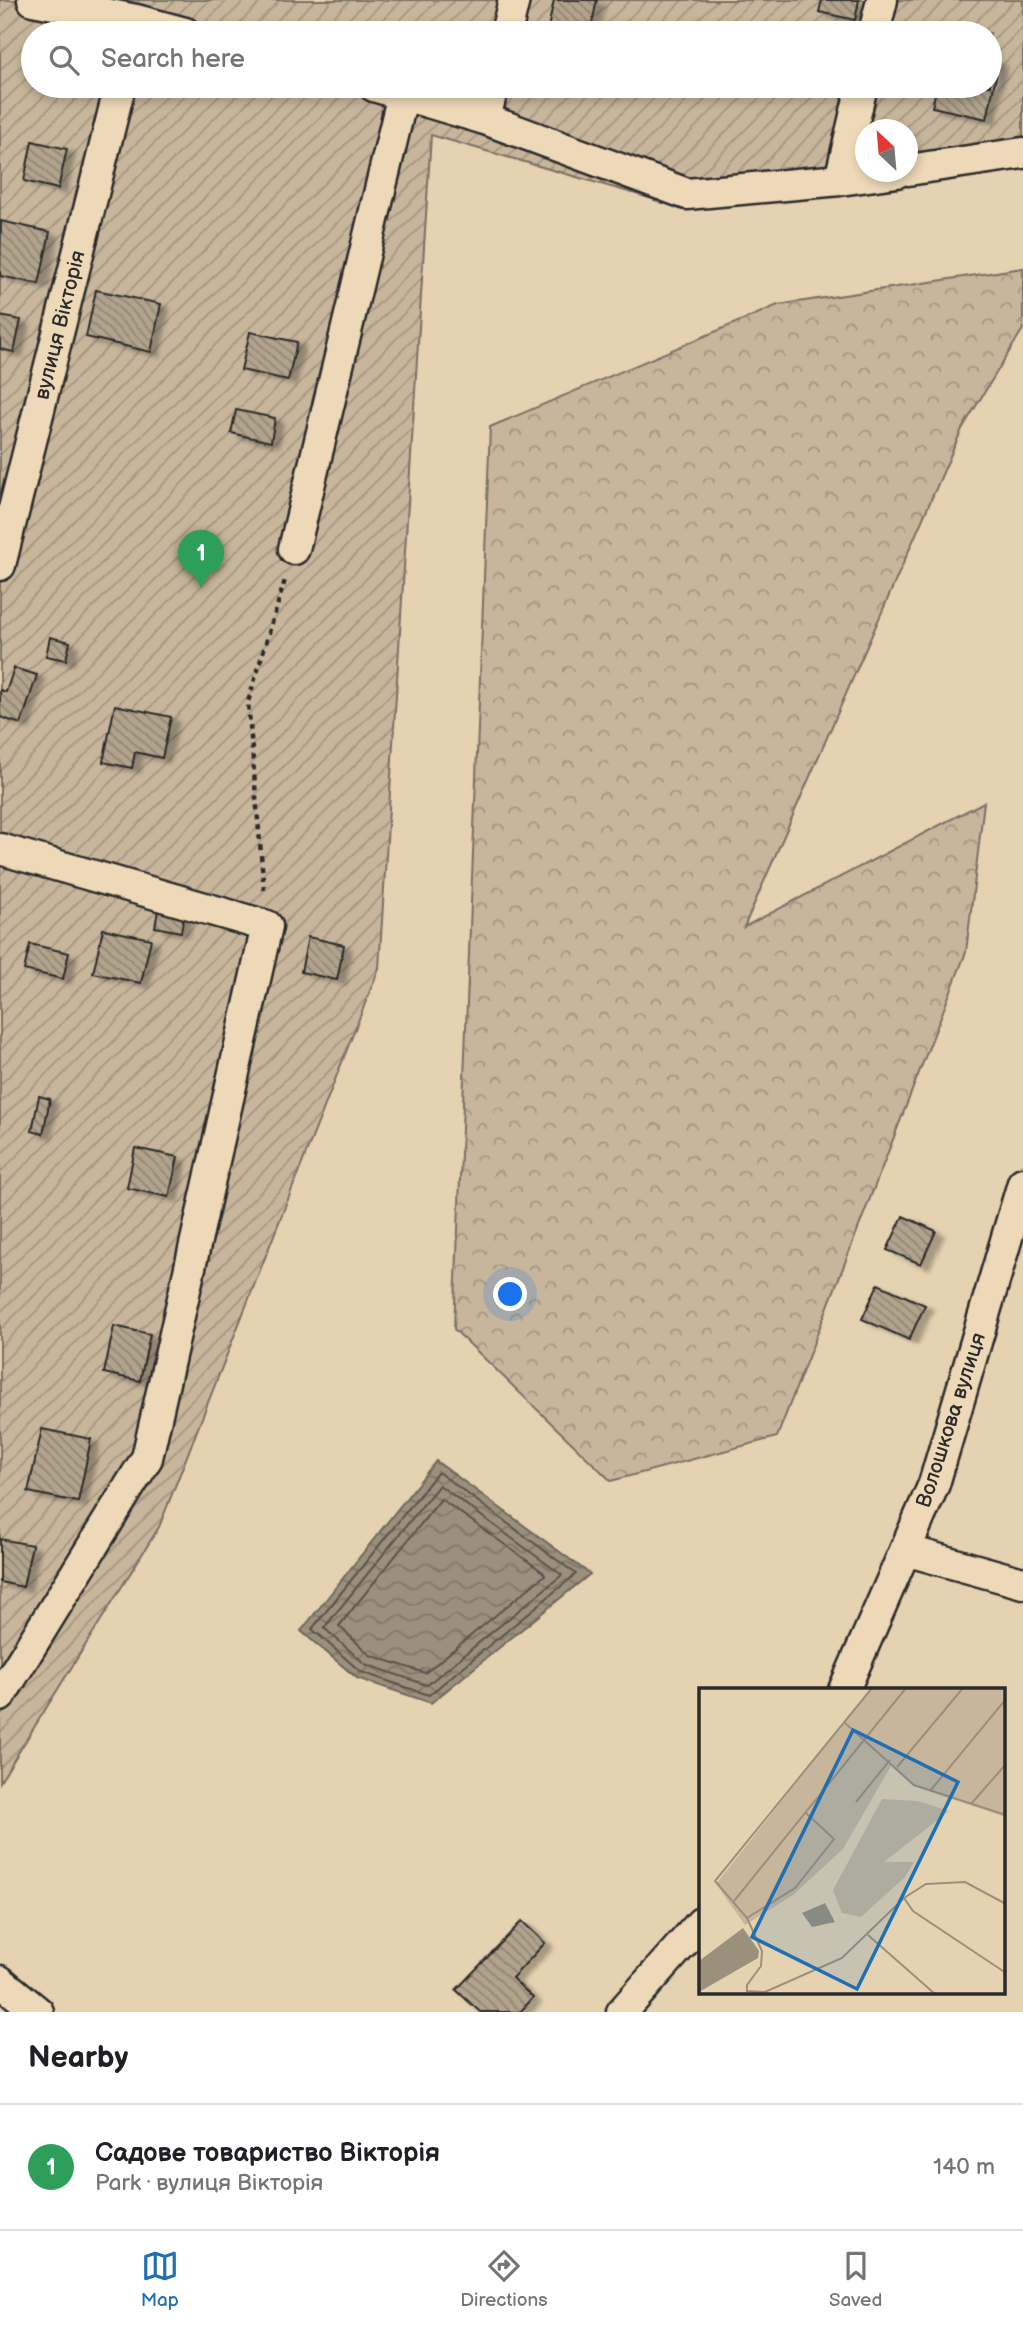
<!DOCTYPE html>
<meta charset="utf-8">
<style>
:root{--surface:#fff;--page:#f6f6f6;--text:#202124;--muted:#757577;--line:#e0e0e0;--accent:#1f6fb2}
body{margin:0;font-family:"Balsamiq Sans",sans-serif;background:var(--page);color:var(--text)}
.compass{position:absolute;left:855px;top:119px;width:63px;height:63px;border-radius:50%;background:var(--surface);box-shadow:0 4px 10px #0003;rotate:334deg}
.you{position:absolute;left:511px;top:1295px;width:24px;height:24px;margin:-18px;border:5px solid #fff;border-radius:50%;background:#1a73e8;box-shadow:0 0 0 10px #1a73e833}
.badge{display:grid;place-items:center;width:46px;height:46px;border-radius:50%;background:var(--accent);color:#fff;font-size:23px;font-weight:700}
.pin{position:absolute;translate:-50% -58px;filter:drop-shadow(0 2px 4px #0008)}
.pin::after{content:'';position:absolute;top:37px;width:24px;height:21px;background:inherit;clip-path:polygon(0 0,100% 0,50% 100%)}
.list{margin:0;padding:0;list-style:none}
h2{display:flex;justify-content:space-between;align-items:center;height:91px;margin:0;padding:0 28px;font-size:30px}
h2 small{font-size:23px;font-weight:400;color:var(--muted)}
.list li{display:grid;grid-template-columns:46px 1fr auto;gap:21px;align-items:center;box-sizing:border-box;height:126px;padding:0 28px;border-top:2px solid var(--line)}
.list b{display:block;font-size:26px;white-space:nowrap}
.list p{margin:0;font-size:23px;white-space:nowrap;color:var(--muted)}
.list em{font-size:23px;font-style:normal;color:var(--muted)}
.icon{flex:none;width:38px;height:38px;fill:none;stroke:currentColor;stroke-width:2;stroke-linecap:round;stroke-linejoin:round}
.map{position:relative;flex:none;width:1023px;height:2012px;overflow:hidden}
.search{position:absolute;background:var(--surface);box-shadow:0 4px 10px #0003;left:21px;right:21px;top:21px;height:77px;display:flex;align-items:center;gap:18px;box-sizing:border-box;padding:0 24px;border-radius:38px;color:var(--muted);font-size:26px}
.sheet{height:217px;background:var(--surface)}
nav{display:flex;justify-content:space-around;align-items:center;box-sizing:border-box;height:98px;border-top:2px solid var(--line);background:var(--surface);font-size:19px;color:var(--muted)}
nav a{display:grid;justify-items:center;gap:4px}
nav .on{color:var(--accent)}
.map>svg:first-child{display:block}
</style>
<div class="map">
<svg width="1023" height="2012" viewBox="0 0 1023 2012">
<defs>
<pattern id="forest-crowns" width="20" height="18" patternUnits="userSpaceOnUse" patternTransform="scale(1.75)"><rect width="20" height="18" fill="#c7b69c"/><path d="M2 6a3 3 0 1 1 6 0M12 15a3 3 0 1 1 6 0" fill="none" stroke="#a2947f"/></pattern>
<pattern id="garden-furrows" width="10" height="10" patternUnits="userSpaceOnUse" patternTransform="scale(1.75)"><rect width="10" height="10" fill="#c7b69c"/><path d="M-1 1l2-2M0 10L10 0M9 11l2-2" fill="none" stroke="#a2947f"/></pattern>
<pattern id="water-waves" width="16" height="10" patternUnits="userSpaceOnUse" patternTransform="scale(1.75)"><rect width="16" height="10" fill="#9b907c"/><path d="M0 5q4-4 8 0t8 0" fill="none" stroke="#7f7666"/></pattern>
<pattern id="building-back-hatch" width="6" height="6" patternUnits="userSpaceOnUse" patternTransform="scale(1.75)"><rect width="6" height="6" fill="#b1a38c"/><path d="M-1 5l2 2M0 0l6 6M5-1l2 2" fill="none" stroke="#908573"/></pattern>
<filter id="shadow"><feDropShadow dx="8" dy="4.5" stdDeviation="2" flood-color="#0004"/></filter>
</defs>
<rect width="100%" height="100%" fill="#e5d2b1"/>
<filter id="ink" filterUnits="userSpaceOnUse"><feTurbulence type="fractalNoise" baseFrequency=".0143" numOctaves="2"/><feDisplacementMap in="SourceGraphic" scale="14" xChannelSelector="R" yChannelSelector="G"/><feConvolveMatrix kernelMatrix="1 2 1 2 8 2 1 2 1" color-interpolation-filters="sRGB"/></filter>
<g filter="url(#ink)">
<!-- forest -->
<path fill="url(#forest-crowns)" stroke="#797064" stroke-width="2" d="M1023,268v61l-61,100 -218,498 240,-125 -18,150 -189,485 -166,44 -157,-152 36,-902 288,-122z"/>
<!-- garden -->
<path fill="url(#garden-furrows)" stroke="#797064" stroke-width="2" fill-rule="evenodd" d="M0,0h1023v163l-339,45 -253,-73 -52,833 -220,559 -159,255zM33,33h957v53h-957zM866,130h42v42h-42z"/>
<!-- water -->
<path fill="url(#water-waves)" stroke="#6e685c" stroke-width="2" d="M436,1461l154,113 -159,129 -74,-25 -56,-47z"/>
<g fill="none" stroke-linecap="round" stroke-linejoin="round">
<!-- shore -->
<path stroke="#58534b" stroke-width="2" d="M438,1472l138,102 -147,121 -68,-23 -49,-43z
M439,1485l123,90 -135,110 -62,-21 -41,-36z
M441,1499l102,73 2,3 -120,98 -55,-18 -31,-29z"/>
</g>
<!-- building -->
<path fill="url(#building-back-hatch)" stroke="#2b2b2b" stroke-width="2" filter="url(#shadow)" d="M554,0h43l-7,33h-43z
M822,0h37l-4,20 -36,-8z
M990,60l9,2 -12,57 -55,-12 5,-21h53z
M32,141l35,8 -9,40 -34,-8z
M1,221l49,11 -11,52 -39,-8z
M96,290l65,14 -10,48 -65,-15z
M0,316l21,4 -7,32 -14,-3z
M250,332l47,10 -9,38 -47,-10z
M236,410l39,8 -4,24 -40,-9z
M50,637l20,5 -4,18 -20,-4z
M14,668l23,7 -16,49 -21,-7v-27l6,2z
M115,705l56,12 -9,41 -27,-6 -3,16 -29,-6z
M158,910l26,6 -3,16 -26,-5z
M103,929l48,10 -10,44 -48,-10z
M308,937l36,8 -7,35 -36,-8z
M30,944l39,9 -6,26 -39,-9z
M39,1096l11,3 -7,35 -11,-3z
M135,1148l43,9 -9,40 -42,-9z
M903,1216l33,15 -15,33 -34,-14z
M878,1284l47,21 -16,35 -47,-21z
M114,1326l36,8 -10,47 -36,-8z
M42,1429l49,10 -13,63 -50,-10z
M0,1539l32,6 -9,42 -23,-5z
M522,1921l23,22 -33,35 21,20 -13,14h-40l-24,-22z"/>
<g fill="none" stroke-linecap="round" stroke-linejoin="round">
<defs>
<path id="street" d="M33,0l103,20 49,13
M506,33l8,-33
M874,33l8,-33
M374,86l111,33 202,75 153,-14 57,-8
M485,119l8,-33
M908,170l115,-17
M840,180l22,-94
M294,549l109,-455
M0,565l120,-479
M0,849l267,77 -120,532 -147,238
M905,1550l118,33
M844,1690l90,-206 89,-301
M0,1981l38,31
M622,2012l79,-89"/>
</defs>
<!-- street casing -->
<use href="#street" stroke="#2b2b2b" stroke-width="35"/>
<!-- path -->
<path stroke="#2b2b2b" stroke-width="4.5" stroke-dasharray="5 5" stroke-linecap="butt" d="M264,890l-16,-188 37,-122"/>
<!-- street -->
<use href="#street" stroke="#edd9b7" stroke-width="30"/>
</g>
</g>
<g text-anchor="middle" dominant-baseline="central" stroke-width="7" stroke-linejoin="round" paint-order="stroke">
<!-- street labels -->
<g font-size="21" fill="#2b2b2b" stroke="#edd9b7">
<text transform="translate(60 325) rotate(-76)">вулиця Вікторія</text>
<text transform="translate(951 1420) rotate(-72)">Волошкова вулиця</text>
</g>
</g>
<!-- overview -->
<g transform="translate(699 1688)">
<rect width="306" height="306" fill="#e5d2b1"/>
<path d="M183,111l36,2 31,10 -65,51h30l-9,15 -44,40 -19,-4 -9,-23z" fill="#c7b69c"/>
<path d="M172,0h134v129l-92,-31 -22,-20 -48,83 -50,46 -48,30 -29,-41z" fill="#c7b69c"/>
<path d="M126,215l10,19 -23,5 -10,-14zM44,240l16,23 -1,7 -59,34v-31z" fill="#9b907c"/>
<path fill="none" stroke="#9b8f7b" stroke-width="2" d="M173,0l-157,193 32,37 15,33 -1,15 -14,19v6l18,1 77,-34 62,-60 22,-14 39,-2 41,22M146,35l69,62 92,30M198,79l66,-79M231,103l76,-92M157,114l34,-42M272,116l35,-40M205,210l9,13 93,62M35,213l172,-213M48,230l48,-30 39,-49 -29,-27M169,247l67,59"/>
<path fill="#1f6fb2" fill-opacity="0.15" stroke="#1f6fb2" stroke-width="3.5" d="M154,42l105,52 -101,207 -105,-52z"/>
<rect width="306" height="306" fill="none" stroke="#2b2b2b" stroke-width="3.5"/>
</g>
</svg>
<svg class="compass" viewBox="-18 -18 36 36"><path d="M0-13l5 13h-10z" fill="#e53935"/><path d="M0 13l5-13h-10z" fill="#757577"/></svg>
<div class="you"></div>
<div class="pin badge" style="left:201px;top:588px;background:#2e9e5b">1</div>
<div class="search"><svg class="icon" aria-label="search" viewBox="0 0 24 24"><circle cx="10" cy="10" r="6"/><path d="M15 15l6 6"/></svg>Search here</div>
</div>
<section class="sheet">
<h2>Nearby<small></small></h2>
<ul class="list">
<li><span class="badge" style="background:#2e9e5b">1</span><div><b>Садове товариство Вікторія</b><p>Park · вулиця Вікторія</p></div><em>140 m</em></li>
</ul>
</section>
<nav>
<a class="on"><svg class="icon" aria-label="map" viewBox="0 0 24 24"><path d="M3 6l6-2 6 2 6-2v14l-6 2-6-2-6 2zM9 4v14M15 6v14"/></svg>Map</a>
<a><svg class="icon" aria-label="directions" viewBox="0 0 24 24"><path d="M12 3l9 9-9 9-9-9zM9 14v-3h6M13 9l2 2-2 2"/></svg>Directions</a>
<a><svg class="icon" aria-label="saved" viewBox="0 0 24 24"><path d="M7 4h10v16l-5-4-5 4z"/></svg>Saved</a>
</nav>
